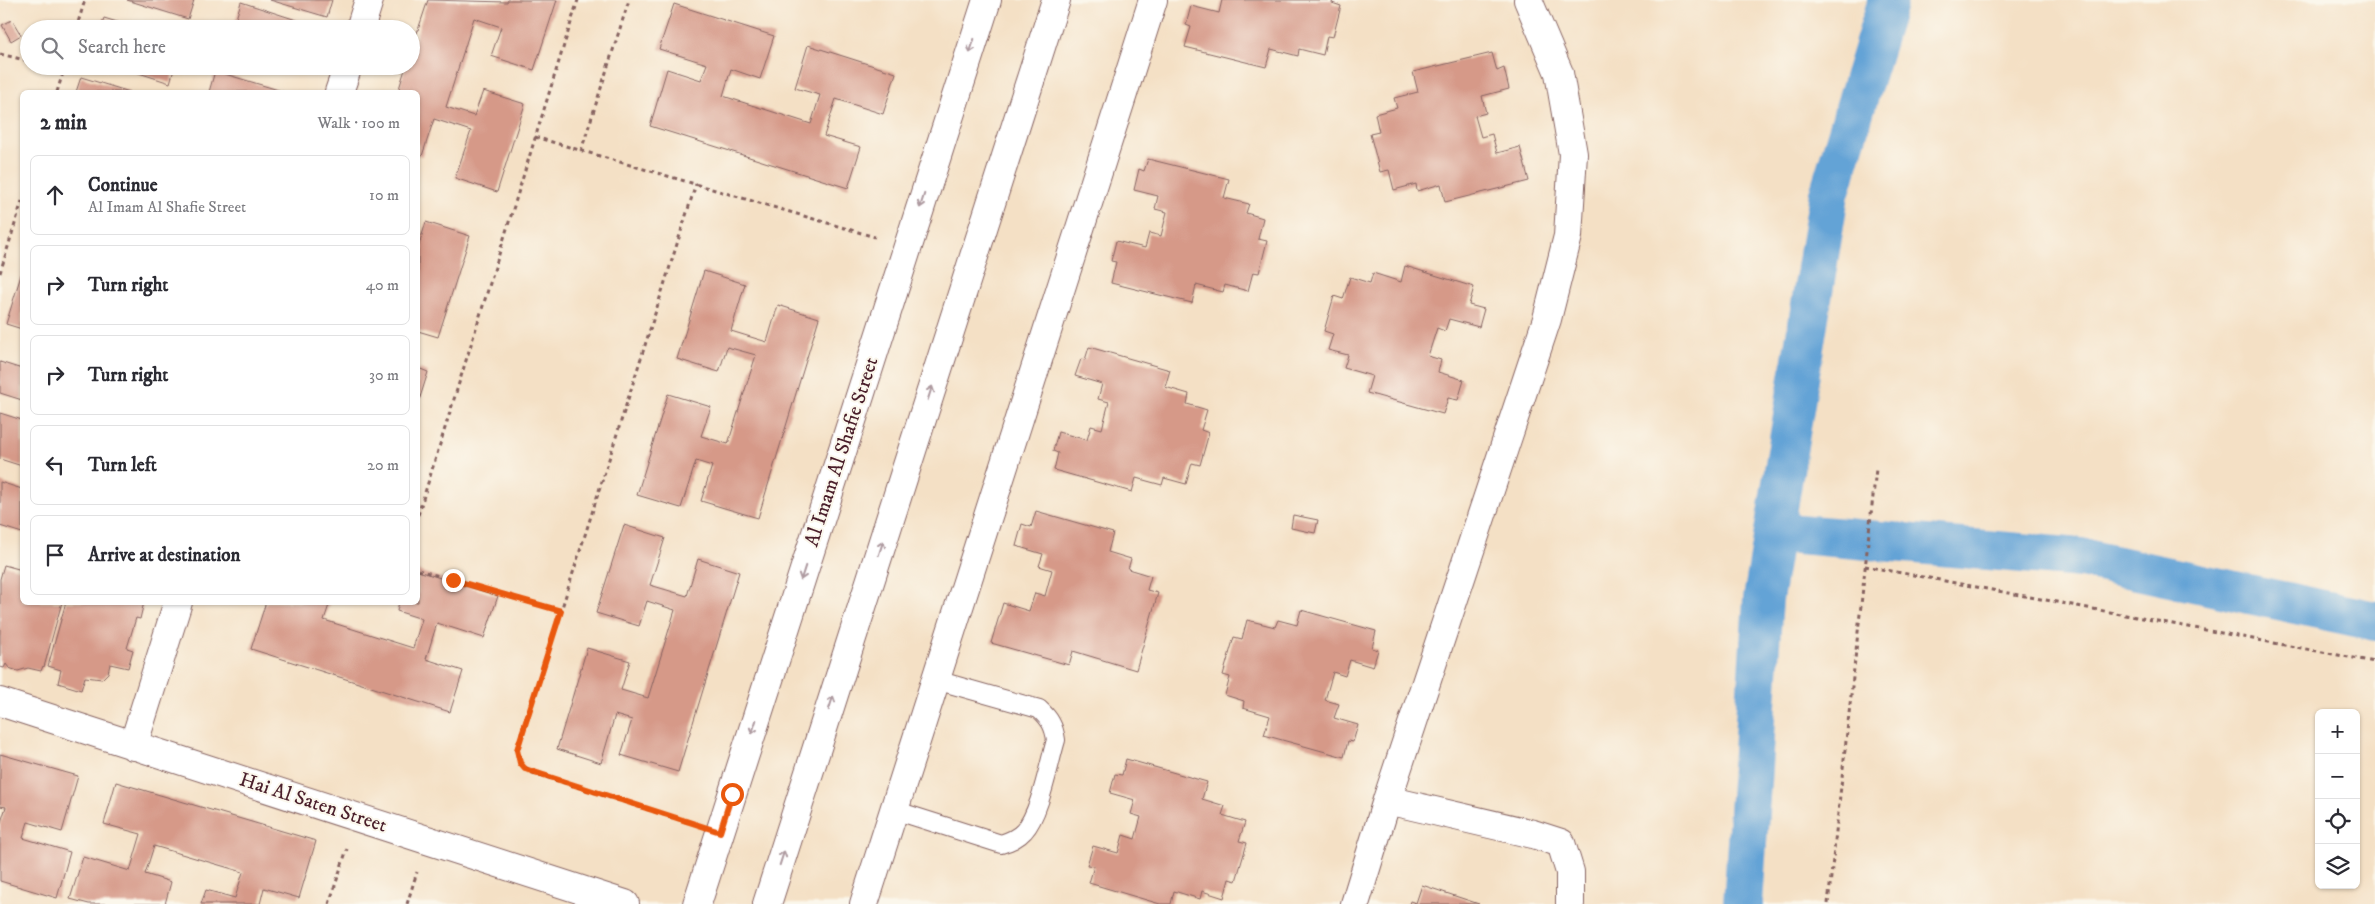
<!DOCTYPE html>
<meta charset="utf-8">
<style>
:root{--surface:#fff;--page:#f2f2f3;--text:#2b2b33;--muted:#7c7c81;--line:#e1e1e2}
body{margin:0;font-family:"IM FELL DW Pica",serif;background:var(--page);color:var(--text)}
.controls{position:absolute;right:15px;bottom:15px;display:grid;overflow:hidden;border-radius:8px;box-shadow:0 1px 4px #0004}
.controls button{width:45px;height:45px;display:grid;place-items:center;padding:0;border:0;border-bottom:1px solid var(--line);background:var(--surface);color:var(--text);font:25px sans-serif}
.stop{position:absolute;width:15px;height:15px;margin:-11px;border:4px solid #ea580c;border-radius:50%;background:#fff}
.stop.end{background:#ea580c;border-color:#fff;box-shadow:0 1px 5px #0008}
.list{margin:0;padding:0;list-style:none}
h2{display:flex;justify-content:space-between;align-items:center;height:65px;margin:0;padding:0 20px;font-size:21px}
h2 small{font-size:16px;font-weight:400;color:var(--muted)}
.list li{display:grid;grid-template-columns:32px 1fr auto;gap:15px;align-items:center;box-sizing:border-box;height:80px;margin:0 10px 10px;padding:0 10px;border:1px solid var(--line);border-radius:8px}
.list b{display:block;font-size:19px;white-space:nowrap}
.list p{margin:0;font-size:16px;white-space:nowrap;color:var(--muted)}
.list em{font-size:16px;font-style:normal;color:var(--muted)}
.icon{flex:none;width:28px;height:28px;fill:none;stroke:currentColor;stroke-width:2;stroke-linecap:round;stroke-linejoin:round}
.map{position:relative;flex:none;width:2375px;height:904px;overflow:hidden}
.search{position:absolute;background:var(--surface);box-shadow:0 1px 4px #0004;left:20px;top:20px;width:400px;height:55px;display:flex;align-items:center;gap:12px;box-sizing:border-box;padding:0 18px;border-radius:28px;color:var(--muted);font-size:19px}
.panel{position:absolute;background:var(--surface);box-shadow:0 1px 4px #0004;left:20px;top:90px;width:400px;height:515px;border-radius:8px}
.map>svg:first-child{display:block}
</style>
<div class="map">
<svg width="2375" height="904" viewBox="0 0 2375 904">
<rect width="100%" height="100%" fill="#fbf7ec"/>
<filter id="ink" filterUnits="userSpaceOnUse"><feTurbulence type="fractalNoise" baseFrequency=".02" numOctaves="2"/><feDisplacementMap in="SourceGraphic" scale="10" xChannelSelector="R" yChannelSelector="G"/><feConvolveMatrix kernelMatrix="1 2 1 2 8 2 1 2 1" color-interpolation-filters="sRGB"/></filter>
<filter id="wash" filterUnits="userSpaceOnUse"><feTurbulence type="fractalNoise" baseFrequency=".0096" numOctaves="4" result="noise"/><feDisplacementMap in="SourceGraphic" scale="20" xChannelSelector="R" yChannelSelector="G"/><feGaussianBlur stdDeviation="1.12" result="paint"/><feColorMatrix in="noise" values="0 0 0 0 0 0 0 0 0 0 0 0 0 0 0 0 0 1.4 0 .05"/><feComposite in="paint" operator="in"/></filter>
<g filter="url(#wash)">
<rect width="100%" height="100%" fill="#f4e0c5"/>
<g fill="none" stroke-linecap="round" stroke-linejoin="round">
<!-- canal -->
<path stroke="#63a3d6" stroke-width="40" d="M1774,532l307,26 294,63
M1743,904l20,-305 11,-67 55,-338 59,-194"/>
</g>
<g id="blocks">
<!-- building -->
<path fill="#d69988" d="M127,0h67l-6,19z
M270,0h62l-5,17z
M428,0l79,2 1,-2h49l-23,70 -43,-14 10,-29 -27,-9 -28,89 28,9 9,-25 42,13 -28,88 -42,-14 16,-47 -37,-12 -12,37 -4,-1v-63h-20l8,-26h5v-15z
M1222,0h111l-1,3 9,3 -8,31 -6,-1 -4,19 -24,-6 -1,7 -27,-7 -5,18 -81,-20 6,-20 -5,-2 5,-19 28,7z
M241,2l80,26v1h-88z
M674,4l100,32 -14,43 -29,-10 -8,27 88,28 9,-29 -25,-7 13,-43 88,28 -13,41 -47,-15 -12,37 37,11 -13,41 -198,-62 17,-57 34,11 6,-16 -48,-15z
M104,18l33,10v1h-42l1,-4 5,1z
M12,20l9,15 -10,6 -9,-16z
M1492,53l5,18 7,-3 5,21 -27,7 4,17 -11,3 6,21 11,-3 5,19 23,-6 9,34 -84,21 -4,-18 -24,7 -1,-7 -22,6 -5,-20 -9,2 -10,-38 9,-2 -4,-18 22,-6 -3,-10 24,-6 -5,-20z
M117,66h58l-5,17z
M215,71l70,21h-76z
M81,77l49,15h-54z
M1148,159l81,20 -5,19 25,6 -3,9 17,5 -5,21 9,2 -8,32 -6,-1 -5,19 -23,-6 -2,7 -27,-7 -4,18 -81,-20 5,-21 -5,-1 5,-20 29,7 4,-15 12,3 6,-24 -12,-3 3,-13 -24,-6 5,-21 5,2z
M426,222l44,14 -32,101 -20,-6v-83z
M1405,266l69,21 -5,18 15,4 -5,18 -30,-8 -4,12 -8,-3 -9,28 13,4 -3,12 26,8 -6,20 -10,-2 -5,16 -76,-21 5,-17 -28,-8 4,-13 -20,-5 5,-16 -9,-3 10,-35 9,3 7,-22 20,6 3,-10 28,9z
M704,271l41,13 -14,47 36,11 11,-37 41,13 -61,200 -57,-17 11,-35 -16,-5 -15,47 -44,-13 31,-101 43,13 -10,29 27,8 28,-89 -29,-8 -8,25 -42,-13z
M22,272v57l-16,-5z
M1089,347l81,23 -5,17 24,7 -2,10 20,6 -6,20 8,3 -9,32 -8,-2 -6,21 -22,-6 -2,7 -26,-7 -4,14 -78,-22 4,-17 -5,-2 5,-19 29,8 4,-14 11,3 7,-27 -11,-3 4,-15 -27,-8 6,-17 4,1z
M0,362l22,7v31l-22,-7z
M418,368l10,4 -10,32z
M0,413l22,7v46l-22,-7z
M0,482l22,7v44l-22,-7z
M1036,511l77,22 -5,19 23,7 -3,10 23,7 -4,14 11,3 -22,77 -63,-19 -4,14 -78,-22 12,-40 26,8 6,-18 10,3 7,-26 -13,-4 4,-12 -27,-8 6,-22 9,3z
M1293,515l25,5 -3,13 -24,-5z
M624,525l41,13 -15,47 37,11 11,-37 41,13 -61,200 -57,-17 11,-35 -17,-5 -14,48 -44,-14 30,-101 43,13 -9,29 27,8 27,-88 -28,-9 -8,25 -43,-13z
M4,565l18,5v32h40l-18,65 -1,-1 -2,5 -13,-3 -10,3 -9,-3 -3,-4 -2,4 -4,-1v-88z
M418,571l80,25 -14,42 -47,-15 -11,36 37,12 -13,41 -199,-63 15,-47h64l-6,18 89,28 9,-29 -25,-8 2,-9h19z
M66,602h78l-4,17 -4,-1 -9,30 6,2 -5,18 -18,-4 -2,9 -6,6 -17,-2 -4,13 -23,-7 3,-13 -13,-4z
M1301,610l75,21 -4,17 6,2 -5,17 -23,-7 -5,16 -12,-4 -8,28 14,4 -5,14 24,7 -5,17 -5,-1 -4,16 -80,-22 6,-19 -27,-8 1,-7 -19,-6 5,-18 -7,-2 11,-38 8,2 5,-19 28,7 3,-7 19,5z
M0,754l78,22 -16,56 -34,-10 -5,16 47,14 -13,46 -57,-17v-56l6,-18 -6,-1z
M1126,759l81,23 -5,17 23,7 -3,9 23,7 -6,19 8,2 -11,38 -7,-2 -5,19 -22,-7 -2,8 -26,-8 -3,13h-11l-71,-21 5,-17 -7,-1 6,-19 25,7 5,-18 12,4 6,-22 -10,-3 4,-14 -25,-7 5,-19 7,1z
M116,782l200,59 -17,57 -35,-10 -4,16h-59l5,-14 29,8 8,-26 -89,-26 -9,28 26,8 -6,22h-76l-19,-5 13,-42 47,14 11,-37 -37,-10z
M1422,885l57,19h-70l1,-3 6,2z"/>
</g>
</g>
<g filter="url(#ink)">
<use href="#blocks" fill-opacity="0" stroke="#866361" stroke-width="1"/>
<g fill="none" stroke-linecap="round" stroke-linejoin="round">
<defs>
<path id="service" d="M894,810l107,34c9,-3 17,-6 23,-13 16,-17 25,-68 32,-91 -2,-14 -6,-21 -17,-31l-103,-29"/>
<path id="minor" d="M360,29l9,-29
M339,92l9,-26
M0,702l625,202
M133,746l45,-144
M1387,800l146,34 28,9 9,29v32
M864,904l289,-904
M1355,904l32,-104 160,-481 21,-83 5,-82 -14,-81 -31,-73"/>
<path id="secondary" d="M697,904l290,-904
M767,904l289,-904"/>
</defs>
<!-- service casing -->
<use href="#service" stroke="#866361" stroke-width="20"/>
<!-- minor casing -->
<use href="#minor" stroke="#866361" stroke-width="30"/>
<!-- secondary casing -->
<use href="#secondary" stroke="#866361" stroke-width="30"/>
<!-- path -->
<path stroke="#866361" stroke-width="3" stroke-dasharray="4 4" stroke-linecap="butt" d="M76,29l9,-29
M0,54l29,7
M50,66l14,4
M57,92l8,-26
M535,137l340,100
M581,151l48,-151
M0,273l22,-72
M418,515l160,-515
M1865,566l510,96
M418,570l143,41
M688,822l-157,-50 -11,-9 -3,-13 179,-566
M329,904l18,-55
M407,904l10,-32
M1828,904l48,-435"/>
<!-- service -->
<use href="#service" stroke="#fff" stroke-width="18"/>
<!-- minor -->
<use href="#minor" stroke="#fff" stroke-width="28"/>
<!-- secondary -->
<use href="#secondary" stroke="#fff" stroke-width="28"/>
</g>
<!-- one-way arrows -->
<defs><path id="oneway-shaft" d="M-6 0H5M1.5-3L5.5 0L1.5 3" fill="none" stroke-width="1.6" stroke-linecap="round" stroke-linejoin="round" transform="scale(1.25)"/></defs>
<g stroke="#ae9aa0">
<use href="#oneway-shaft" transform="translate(972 46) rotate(108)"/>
<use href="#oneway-shaft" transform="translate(922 201) rotate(108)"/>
<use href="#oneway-shaft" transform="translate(930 393) rotate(-72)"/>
<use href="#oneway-shaft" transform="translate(881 548) rotate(-72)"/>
<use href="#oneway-shaft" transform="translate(803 573) rotate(108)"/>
<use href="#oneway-shaft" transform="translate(831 703) rotate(-72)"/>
<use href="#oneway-shaft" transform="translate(754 727) rotate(108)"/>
<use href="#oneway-shaft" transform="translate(782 858) rotate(-72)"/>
</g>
</g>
<g fill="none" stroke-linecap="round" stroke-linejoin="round" filter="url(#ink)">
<!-- route -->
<path stroke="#ea580c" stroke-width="6" d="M453,580l108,31 -44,139 3,13 5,6 195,63 12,-38"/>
</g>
<g text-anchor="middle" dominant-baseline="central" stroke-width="4" stroke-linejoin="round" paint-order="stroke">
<!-- street labels -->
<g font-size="20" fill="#4a1f2b" stroke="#fbf7ec">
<text transform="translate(842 452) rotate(-72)">Al Imam Al Shafie Street</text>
<text transform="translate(313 803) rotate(18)">Hai Al Saten Street</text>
</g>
</g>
</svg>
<div class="controls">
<button>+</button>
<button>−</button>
<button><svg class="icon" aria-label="locate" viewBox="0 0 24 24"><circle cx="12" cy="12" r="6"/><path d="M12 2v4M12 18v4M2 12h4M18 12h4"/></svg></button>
<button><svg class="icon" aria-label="layers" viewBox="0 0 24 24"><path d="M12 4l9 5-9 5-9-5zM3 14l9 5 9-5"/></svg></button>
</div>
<div class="stop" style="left:732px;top:794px"></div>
<div class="stop end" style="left:453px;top:580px"></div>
<div class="search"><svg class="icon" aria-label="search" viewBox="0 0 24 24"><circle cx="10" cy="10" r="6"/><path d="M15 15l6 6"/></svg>Search here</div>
<section class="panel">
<h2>2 min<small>Walk · 100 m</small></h2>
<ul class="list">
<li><svg class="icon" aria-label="ahead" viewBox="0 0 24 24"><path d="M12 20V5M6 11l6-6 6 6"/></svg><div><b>Continue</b><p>Al Imam Al Shafie Street</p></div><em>10 m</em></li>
<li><svg class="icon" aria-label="right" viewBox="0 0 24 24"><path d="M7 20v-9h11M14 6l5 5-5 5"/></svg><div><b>Turn right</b></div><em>40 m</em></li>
<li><svg class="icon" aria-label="right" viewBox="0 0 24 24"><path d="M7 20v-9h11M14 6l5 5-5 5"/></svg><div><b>Turn right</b></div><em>30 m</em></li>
<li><svg class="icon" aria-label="left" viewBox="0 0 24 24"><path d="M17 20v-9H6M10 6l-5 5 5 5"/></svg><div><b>Turn left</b></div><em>20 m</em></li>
<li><svg class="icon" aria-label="arrive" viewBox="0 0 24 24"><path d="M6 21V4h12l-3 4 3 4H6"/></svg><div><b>Arrive at destination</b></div></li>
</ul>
</section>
</div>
